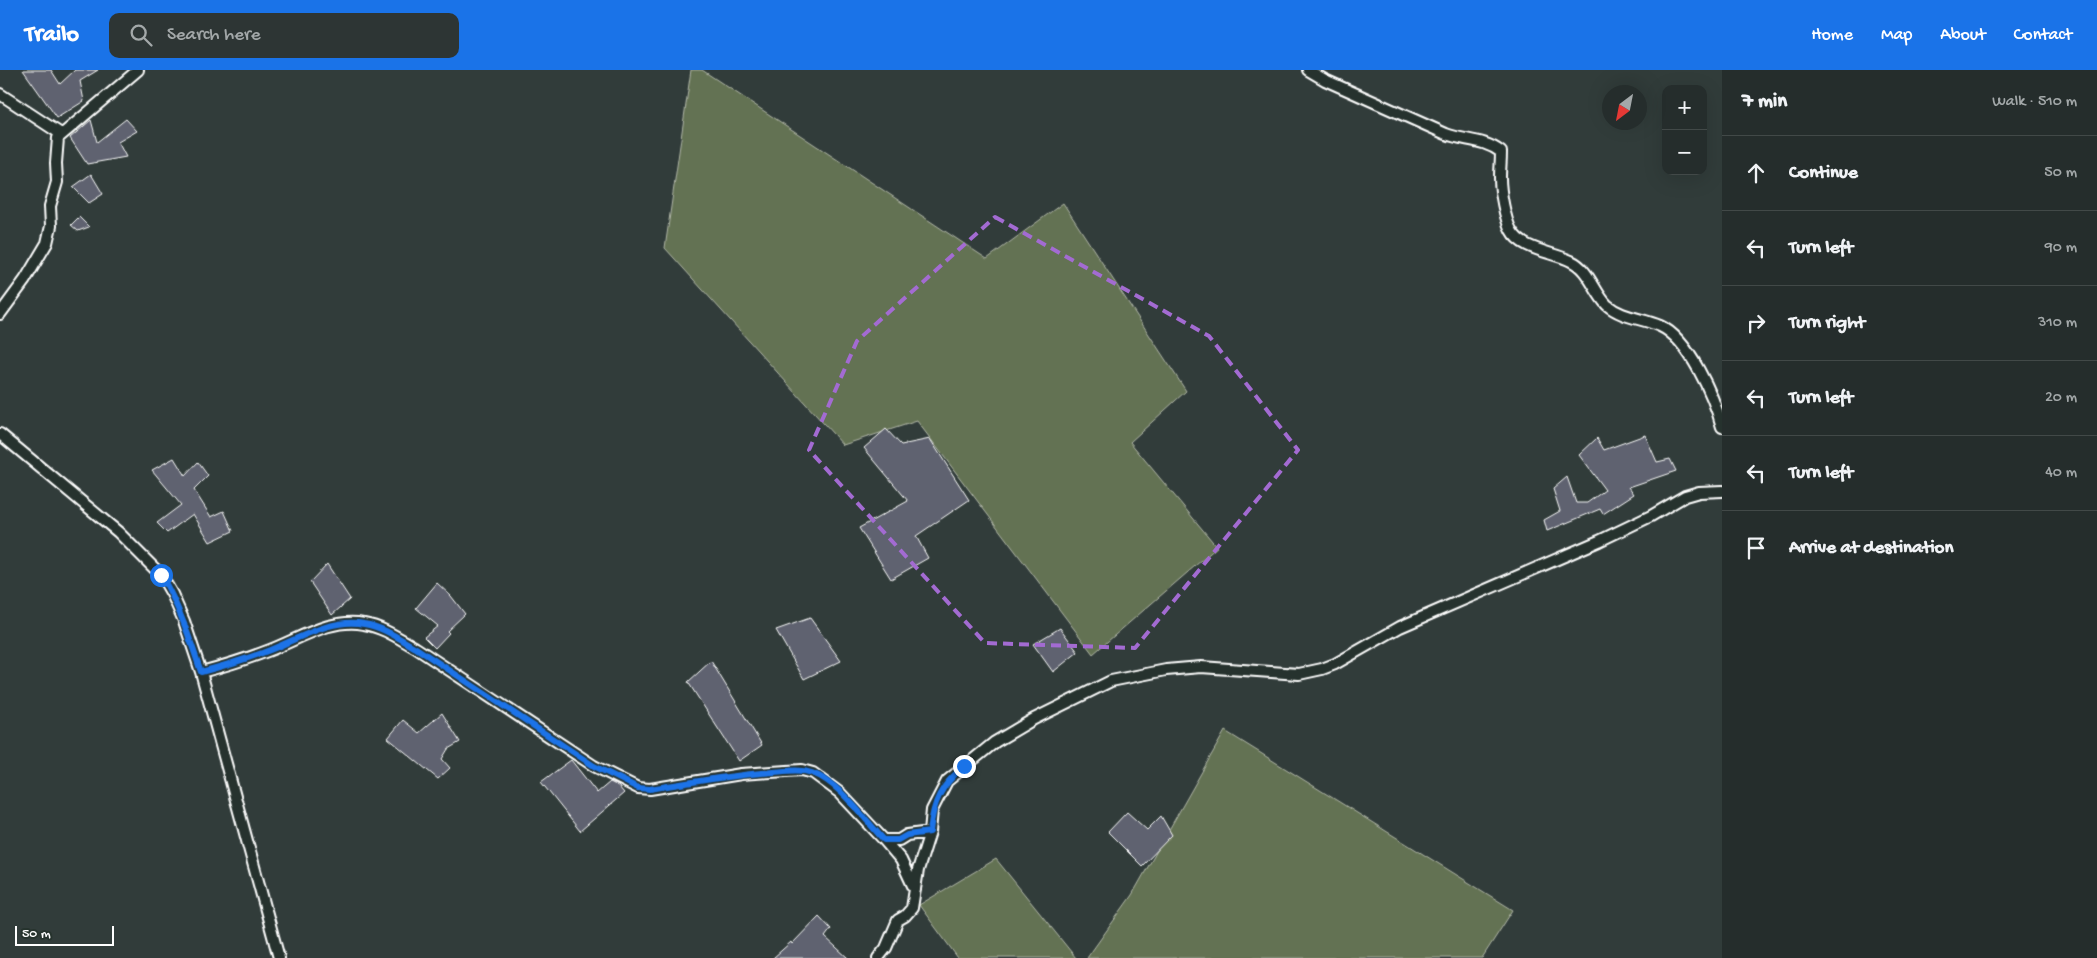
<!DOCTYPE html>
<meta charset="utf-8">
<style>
:root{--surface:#252d2c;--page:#2d3534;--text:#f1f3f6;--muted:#a3a8a9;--line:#424948;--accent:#1a73e8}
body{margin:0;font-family:"Gochi Hand",sans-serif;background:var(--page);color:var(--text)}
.controls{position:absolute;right:15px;top:15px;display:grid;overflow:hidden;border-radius:10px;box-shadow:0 5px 20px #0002}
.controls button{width:45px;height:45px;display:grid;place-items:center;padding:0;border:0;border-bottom:1px solid var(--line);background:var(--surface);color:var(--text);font:25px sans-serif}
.compass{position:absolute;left:1602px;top:15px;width:45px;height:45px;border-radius:50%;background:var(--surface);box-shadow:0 5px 20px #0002;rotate:212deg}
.scale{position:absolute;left:15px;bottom:12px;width:99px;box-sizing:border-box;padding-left:5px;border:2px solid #fff;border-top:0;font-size:14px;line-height:18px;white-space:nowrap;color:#fff;-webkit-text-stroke:4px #26332d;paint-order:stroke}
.stop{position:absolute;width:15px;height:15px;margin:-11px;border:4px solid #1a73e8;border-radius:50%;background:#fff}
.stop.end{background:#1a73e8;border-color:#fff;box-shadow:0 1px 5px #0008}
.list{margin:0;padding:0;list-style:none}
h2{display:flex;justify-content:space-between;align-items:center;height:65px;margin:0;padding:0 20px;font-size:21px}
h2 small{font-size:16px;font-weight:400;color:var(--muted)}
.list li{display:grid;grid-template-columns:32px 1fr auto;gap:15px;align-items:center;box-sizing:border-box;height:75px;padding:0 20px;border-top:1px solid var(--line)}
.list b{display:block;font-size:19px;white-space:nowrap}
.list em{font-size:16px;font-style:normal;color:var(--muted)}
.icon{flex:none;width:28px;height:28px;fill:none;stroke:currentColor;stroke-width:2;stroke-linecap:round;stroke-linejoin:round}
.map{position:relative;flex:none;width:1722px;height:888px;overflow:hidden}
header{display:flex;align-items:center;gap:30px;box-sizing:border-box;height:70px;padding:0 25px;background:var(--accent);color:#fff}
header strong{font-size:24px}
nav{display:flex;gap:28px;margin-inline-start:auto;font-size:18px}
.search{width:350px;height:45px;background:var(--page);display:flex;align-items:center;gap:12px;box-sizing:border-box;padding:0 18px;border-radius:10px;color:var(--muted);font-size:19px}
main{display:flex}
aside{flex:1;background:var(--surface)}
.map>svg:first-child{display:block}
</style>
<header>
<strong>Trailo</strong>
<div class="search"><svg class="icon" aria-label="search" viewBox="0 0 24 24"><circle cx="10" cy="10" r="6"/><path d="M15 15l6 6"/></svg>Search here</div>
<nav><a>Home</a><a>Map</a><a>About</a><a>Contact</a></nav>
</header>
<main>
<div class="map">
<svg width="1722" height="888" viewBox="0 0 1722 888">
<rect width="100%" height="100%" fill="#313c3a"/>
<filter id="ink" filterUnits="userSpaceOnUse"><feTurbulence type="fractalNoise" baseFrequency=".02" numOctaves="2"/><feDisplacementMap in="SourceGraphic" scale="10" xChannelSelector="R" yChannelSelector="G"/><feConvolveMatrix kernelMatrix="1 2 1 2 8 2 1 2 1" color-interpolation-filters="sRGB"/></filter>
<g filter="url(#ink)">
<!-- green -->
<path fill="#647253" stroke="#b2b8a9" d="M691,0h11l285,189 76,-56 123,188 -56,51 87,105 -124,107 -176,-233 -74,24 -178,-197z
M1225,661l288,179 -31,48h-395l45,-63z
M996,789l80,99h-118l-39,-53z"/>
<!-- building -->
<path fill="#5f626f" stroke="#fff" d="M23,0h28l9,14 15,-14h23l-18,11 4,20 -27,17z
M126,49l11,12 -19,11 8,15 -39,7 -17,-26 21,-18 6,22z
M91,104l12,20 -14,9 -16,-16z
M79,147l10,10 -11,4 -7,-6z
M886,359l15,16 29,-6 39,61 -53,36 12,22 -37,21 -32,-51 49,-27 -44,-53z
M1645,365l12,27 13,-3 6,12 -47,16 5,7 -31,20 -3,-5 -53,22 -3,-11 16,-9 -7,-22 14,-12 9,26h11l18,-13 -26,-35 18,-17 7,12z
M174,388l11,18 13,-14 10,14 -14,14 17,27 13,-6 9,20 -23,11 -17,-28 -26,19 -10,-10 24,-18 -29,-35z
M327,494l23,35 -18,16 -22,-33z
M437,513l14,13 14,18 -18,17 2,2 -14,15 -11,-11 14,-11 -22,-18z
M810,548l31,43 -37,18 -28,-49z
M1060,558l18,24 -25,20 -20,-28z
M711,591l51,84 -23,16 -51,-79z
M442,643l18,29 -12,7 -6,10 8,9 -12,11 -50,-41 15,-18 16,13z
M571,690l26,33 13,-11 8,4 6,7 -44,38 -39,-49z
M1127,742l20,18 14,-14 11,19 -30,31 -34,-34z
M819,846l12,13 -6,8 23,21h-75l18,-16 1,2z"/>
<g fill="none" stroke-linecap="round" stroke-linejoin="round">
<defs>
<path id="minor" d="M1308,0l17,10 121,54c19,7 38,5 55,18 0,9 -1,17 -1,26 0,13 5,41 11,52 10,20 42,22 60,31 18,8 23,31 36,44 15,13 35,13 53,21 29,13 54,71 62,101
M0,24l61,40
M0,244l25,-34 22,-37 4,-17 -1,-20 7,-24 -1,-19 2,-25 80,-68
M0,364l118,98 43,43 11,19 12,27 17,51 78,286
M201,602c23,-6 46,-13 69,-22 29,-11 62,-33 94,-26 19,3 36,15 52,24l178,118 44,22 12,1 91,-15 61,-4 11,3 27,20 44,47 17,20 14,30
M884,770h15l8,-5 23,-3
M878,888l8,-10 12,-28 7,-4 7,-8 6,-38 12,-38 2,-22 15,-29 48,-39 39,-23 77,-38 55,-11 35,-3 98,7 23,-5 13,-5 65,-37 199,-86 52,-25 34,-20 14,-4 23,-1"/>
</defs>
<!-- minor casing -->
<use href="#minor" stroke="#fff" stroke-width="14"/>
<!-- minor -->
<use href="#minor" stroke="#26332d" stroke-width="10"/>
</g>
</g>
<g fill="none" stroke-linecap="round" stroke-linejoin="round" filter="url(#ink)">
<!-- route -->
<path stroke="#1a73e8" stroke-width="6" d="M161,505c18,31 29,64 40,97 23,-6 46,-13 69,-22 29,-11 62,-33 94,-26 19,3 36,15 52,24l178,118 44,22 12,1c41,-7 82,-14 124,-17 13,-1 26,-3 38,1 27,9 53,47 72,67h14l9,-5 23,-3c3,-31 11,-46 34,-66"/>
</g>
<!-- marked area -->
<path fill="none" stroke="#a36bd2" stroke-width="4" stroke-dasharray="10 6" stroke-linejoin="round" d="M995,147l214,119 89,114 -163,198 -150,-5 -176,-193 48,-109z"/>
</svg>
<div class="controls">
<button>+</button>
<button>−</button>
</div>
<svg class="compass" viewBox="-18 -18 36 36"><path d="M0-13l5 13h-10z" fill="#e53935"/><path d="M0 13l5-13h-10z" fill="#a3a8a9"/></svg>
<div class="scale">50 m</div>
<div class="stop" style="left:161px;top:505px"></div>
<div class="stop end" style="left:964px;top:696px"></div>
</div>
<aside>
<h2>7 min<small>Walk · 510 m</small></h2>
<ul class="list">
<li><svg class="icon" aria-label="ahead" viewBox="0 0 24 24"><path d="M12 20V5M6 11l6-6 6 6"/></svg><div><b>Continue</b></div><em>50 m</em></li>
<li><svg class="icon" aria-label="left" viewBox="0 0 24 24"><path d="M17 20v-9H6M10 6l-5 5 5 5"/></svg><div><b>Turn left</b></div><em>90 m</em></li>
<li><svg class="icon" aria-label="right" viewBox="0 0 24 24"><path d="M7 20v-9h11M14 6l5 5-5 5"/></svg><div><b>Turn right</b></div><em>310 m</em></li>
<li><svg class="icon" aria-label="left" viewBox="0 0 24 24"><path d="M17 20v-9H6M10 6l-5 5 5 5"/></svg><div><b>Turn left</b></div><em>20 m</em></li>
<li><svg class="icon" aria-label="left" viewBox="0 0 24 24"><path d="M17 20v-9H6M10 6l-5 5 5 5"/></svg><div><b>Turn left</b></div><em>40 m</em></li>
<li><svg class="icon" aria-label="arrive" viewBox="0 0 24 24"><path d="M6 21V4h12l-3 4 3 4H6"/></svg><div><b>Arrive at destination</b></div></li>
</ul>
</aside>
</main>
